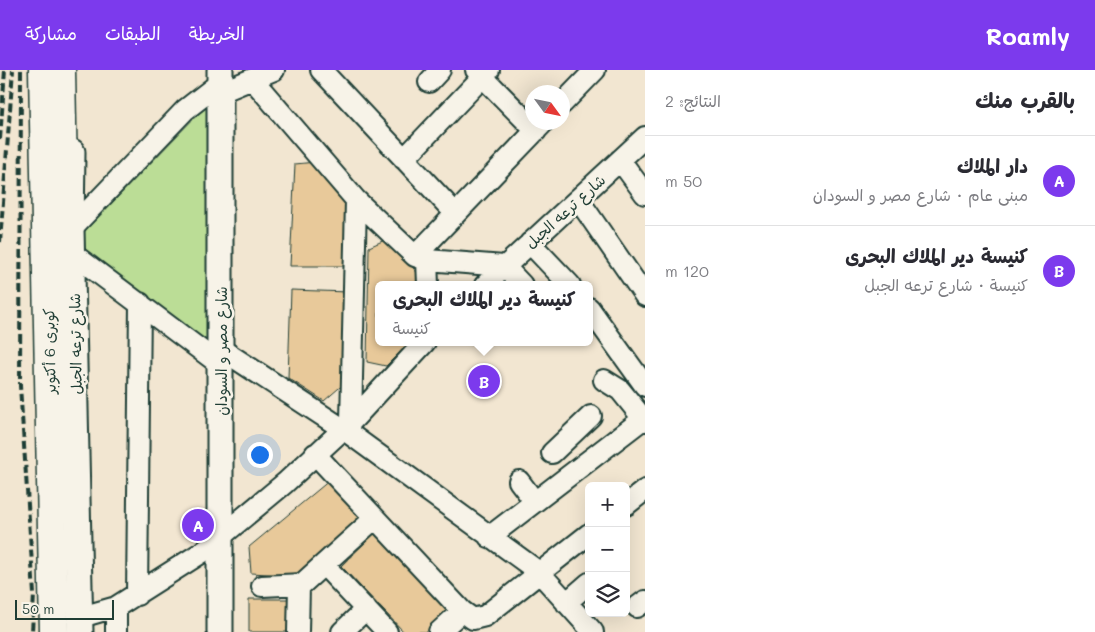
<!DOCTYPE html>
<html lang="ar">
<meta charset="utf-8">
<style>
:root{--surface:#fff;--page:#f2f2f3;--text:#2b2b33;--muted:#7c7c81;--line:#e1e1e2;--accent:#7c3aed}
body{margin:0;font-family:Mali,"Playpen Sans Arabic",sans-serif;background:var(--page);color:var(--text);direction:rtl}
.controls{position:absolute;right:15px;bottom:15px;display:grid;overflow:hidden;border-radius:8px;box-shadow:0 5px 20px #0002}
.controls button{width:45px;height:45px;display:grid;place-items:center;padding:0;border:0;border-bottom:1px solid var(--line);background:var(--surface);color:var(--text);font:25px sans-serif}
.compass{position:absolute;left:525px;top:15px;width:45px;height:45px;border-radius:50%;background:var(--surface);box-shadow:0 5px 20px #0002;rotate:123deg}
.scale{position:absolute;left:15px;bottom:12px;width:99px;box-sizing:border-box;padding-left:5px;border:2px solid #1f3d34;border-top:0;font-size:14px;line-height:18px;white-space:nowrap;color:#1f3d34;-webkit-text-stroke:4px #f7f3e8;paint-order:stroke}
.you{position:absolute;left:259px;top:384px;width:18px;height:18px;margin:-12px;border:4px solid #fff;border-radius:50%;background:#1a73e8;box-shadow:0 0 0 8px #1a73e833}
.badge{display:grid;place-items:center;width:32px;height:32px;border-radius:50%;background:var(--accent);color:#fff;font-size:16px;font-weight:700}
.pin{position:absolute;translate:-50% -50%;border:2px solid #fff;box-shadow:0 1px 5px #0006}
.popup{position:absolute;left:375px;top:211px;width:218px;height:65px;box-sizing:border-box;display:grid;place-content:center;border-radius:8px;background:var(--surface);filter:drop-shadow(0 1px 4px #0005);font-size:16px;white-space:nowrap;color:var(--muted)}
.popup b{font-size:19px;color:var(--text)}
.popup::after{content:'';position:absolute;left:50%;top:100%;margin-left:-10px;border:10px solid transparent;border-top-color:var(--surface)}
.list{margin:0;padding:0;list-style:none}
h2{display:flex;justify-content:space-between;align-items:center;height:65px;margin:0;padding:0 20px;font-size:21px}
h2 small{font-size:16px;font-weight:400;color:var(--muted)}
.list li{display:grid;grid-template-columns:32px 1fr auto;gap:15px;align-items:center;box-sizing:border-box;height:90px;padding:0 20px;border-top:1px solid var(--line)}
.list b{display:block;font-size:19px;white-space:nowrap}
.list p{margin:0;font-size:16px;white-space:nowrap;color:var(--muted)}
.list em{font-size:16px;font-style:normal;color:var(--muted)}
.icon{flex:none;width:28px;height:28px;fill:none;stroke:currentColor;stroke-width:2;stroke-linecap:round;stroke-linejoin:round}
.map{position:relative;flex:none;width:645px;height:562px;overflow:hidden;direction:ltr}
header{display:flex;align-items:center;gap:30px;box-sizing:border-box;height:70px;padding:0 25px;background:var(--accent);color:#fff}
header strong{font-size:24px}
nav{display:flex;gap:28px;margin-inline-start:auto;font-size:18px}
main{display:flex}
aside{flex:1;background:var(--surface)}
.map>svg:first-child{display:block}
</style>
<header>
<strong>Roamly</strong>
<nav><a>الخريطة</a><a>الطبقات</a><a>مشاركة</a></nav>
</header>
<main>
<aside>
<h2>بالقرب منك<small>النتائج: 2</small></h2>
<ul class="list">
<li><span class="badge">A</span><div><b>دار الملاك</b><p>مبنى عام · شارع مصر و السودان</p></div><em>50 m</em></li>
<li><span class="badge">B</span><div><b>كنيسة دير الملاك البحرى</b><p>كنيسة · شارع ترعه الجبل</p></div><em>120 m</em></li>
</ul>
</aside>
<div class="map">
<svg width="645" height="562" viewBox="0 0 645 562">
<rect width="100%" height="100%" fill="#f2e6d1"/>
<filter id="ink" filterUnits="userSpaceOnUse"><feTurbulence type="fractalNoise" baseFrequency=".02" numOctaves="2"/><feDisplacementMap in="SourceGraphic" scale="10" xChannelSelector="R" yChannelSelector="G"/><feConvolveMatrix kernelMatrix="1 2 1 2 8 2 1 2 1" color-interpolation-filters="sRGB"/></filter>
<g filter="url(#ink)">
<!-- green -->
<path fill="#bbdd96" stroke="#6d8d65" d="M208,34l-1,243 -124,-92v-22z"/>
<!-- building -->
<path fill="#e8c99a" stroke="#1f3d34" d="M316,92l34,37 -2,67h-58l5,-102z
M387,169l35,39v7h-43v57h31l-24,24 -19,-4 2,-115z
M291,220l57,2 -2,90 -22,19 -36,-23z
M330,410l34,36 -63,60 -50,-3 -2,-26z
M375,463l74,77 -21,22h-24l-63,-66z
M249,529h46l-1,33h-45z"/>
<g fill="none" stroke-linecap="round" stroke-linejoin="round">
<defs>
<path id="minor" d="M321,0l134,143
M476,0l60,61
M253,10l103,120 59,56 12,4 77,6 18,19
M429,12l11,-12
M221,22l53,-22
M562,34l33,-34
M404,89l85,-89
M620,90l25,34
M578,129l67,97
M71,159l114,-119 36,-28
M530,173l40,42
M73,184l149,112
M415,186l129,-134
M427,190l1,25
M485,215l160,-148
M589,238l56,78
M221,279l122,80 196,143 54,60
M604,310l16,10 25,31
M351,352l5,-222
M552,383l39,-37
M315,384l147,157 11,8 12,-3 104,-82
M519,411l16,21
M626,435l19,-15
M489,467l154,-118
M324,495l63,67
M262,516l40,-2 73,-66
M137,525l3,-292
M566,533l23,-20
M637,537l8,-6
M81,547l35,-10 85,-54 84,-70 66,-61 74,-80
M116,562v-25
M298,562l1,-46
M342,562l24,-23
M439,562l23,-21"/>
<path id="major" d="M220,0v562
M72,82l-1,77 9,403"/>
<path id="highway" d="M43,0l11,562
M61,0l2,106"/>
</defs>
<!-- minor casing -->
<use href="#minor" stroke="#1f3d34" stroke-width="24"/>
<!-- major casing -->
<use href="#major" stroke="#1f3d34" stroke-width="29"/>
<!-- highway casing -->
<use href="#highway" stroke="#1f3d34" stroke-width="31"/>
<!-- minor -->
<use href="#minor" stroke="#f7f3e8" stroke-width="20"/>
<!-- major -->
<use href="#major" stroke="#f7f3e8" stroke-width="25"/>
<!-- highway -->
<use href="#highway" stroke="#f7f3e8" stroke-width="28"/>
<!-- rail -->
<path stroke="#1f3d34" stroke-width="4" stroke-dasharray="8 4" stroke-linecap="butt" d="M21,0l-1,316 14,208 -2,38
M0,69l5,-69
M0,172l13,-172"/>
</g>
</g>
<g text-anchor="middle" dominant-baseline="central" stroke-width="5" stroke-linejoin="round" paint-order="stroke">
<!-- street labels -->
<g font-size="15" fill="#1f3d34" stroke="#f7f3e8">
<text transform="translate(565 141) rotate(-42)">شارع ترعه الجبل</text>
<text transform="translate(75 274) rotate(-91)">شارع ترعه الجبل</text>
<text transform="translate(49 281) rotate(-91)">كوبرى 6 أكتوبر</text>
<text transform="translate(221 281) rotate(-90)">شارع مصر و السودان</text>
</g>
</g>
</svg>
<div class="controls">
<button>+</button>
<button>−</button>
<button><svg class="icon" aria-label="layers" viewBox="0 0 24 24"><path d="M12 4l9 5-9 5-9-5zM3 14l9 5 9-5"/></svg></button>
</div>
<svg class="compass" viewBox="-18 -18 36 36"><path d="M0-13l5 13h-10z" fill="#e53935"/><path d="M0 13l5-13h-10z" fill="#7c7c81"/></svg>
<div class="scale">50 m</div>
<div class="you"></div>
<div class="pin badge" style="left:198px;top:455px">A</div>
<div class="pin badge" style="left:484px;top:311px">B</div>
<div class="popup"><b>كنيسة دير الملاك البحرى</b>كنيسة</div>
</div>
</main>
